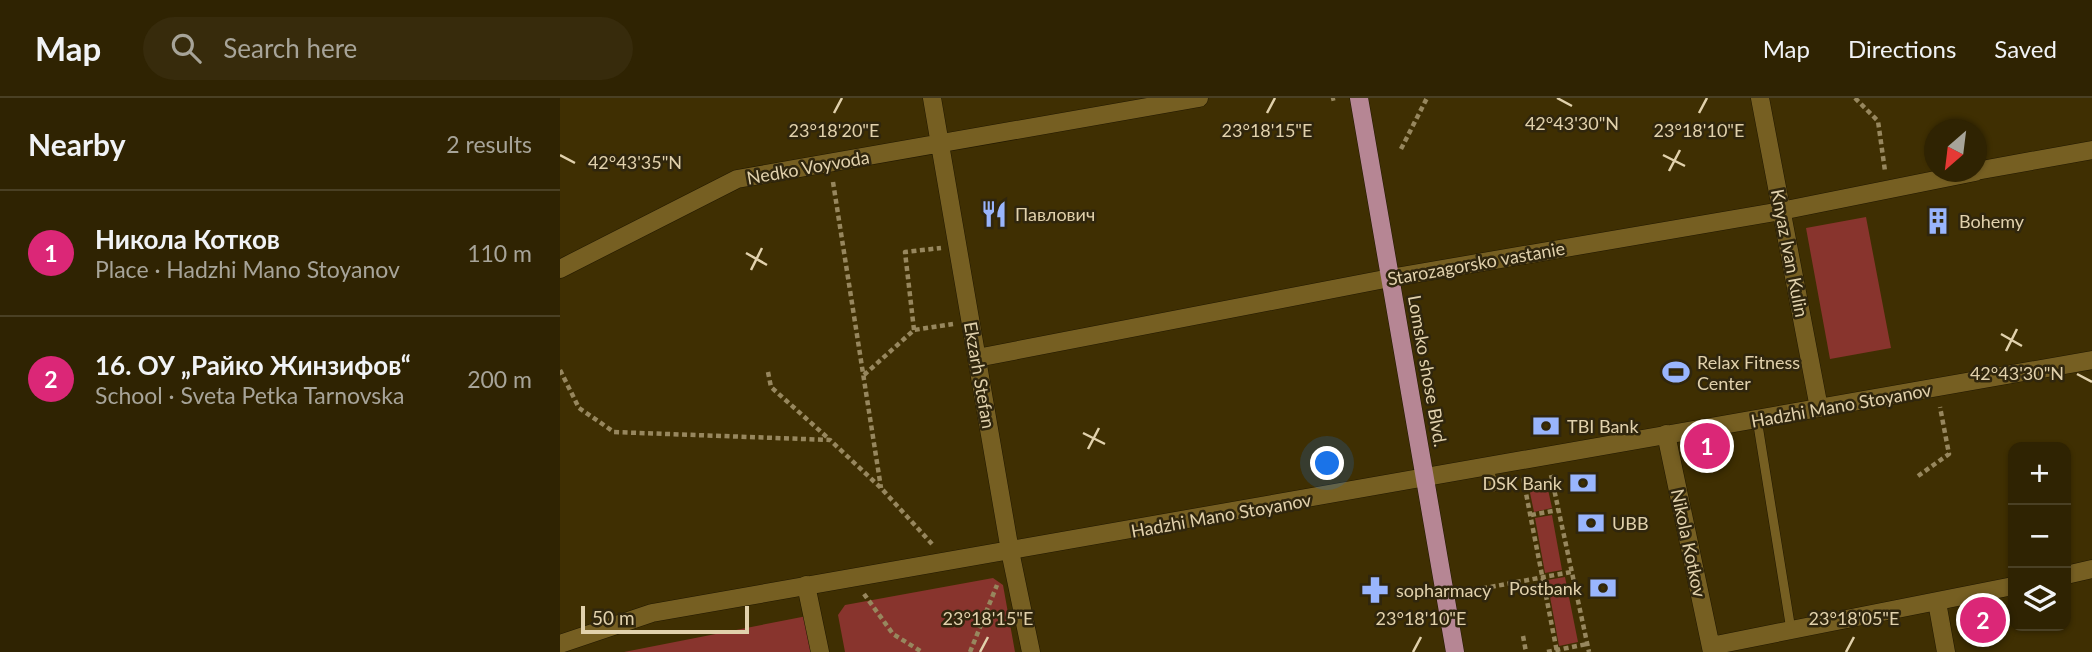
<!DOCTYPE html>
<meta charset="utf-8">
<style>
:root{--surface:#2f2302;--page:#372b0c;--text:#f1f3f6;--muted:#a7a499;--line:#4a4024;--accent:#db2777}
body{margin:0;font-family:Lato,sans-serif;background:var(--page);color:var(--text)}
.controls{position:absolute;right:21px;bottom:21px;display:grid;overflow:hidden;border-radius:14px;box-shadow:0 2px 5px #0004}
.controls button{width:63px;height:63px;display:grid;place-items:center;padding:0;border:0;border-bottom:2px solid var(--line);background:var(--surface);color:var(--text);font:35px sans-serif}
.compass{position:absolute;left:1364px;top:21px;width:63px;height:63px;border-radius:50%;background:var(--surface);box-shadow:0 2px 5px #0004;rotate:208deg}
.scale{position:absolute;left:21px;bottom:18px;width:168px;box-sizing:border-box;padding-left:7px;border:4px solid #e1d1ac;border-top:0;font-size:19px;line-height:24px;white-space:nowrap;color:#e1d1ac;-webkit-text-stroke:5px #30260d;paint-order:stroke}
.you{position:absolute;left:768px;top:366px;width:24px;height:24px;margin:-18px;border:5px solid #fff;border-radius:50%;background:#1a73e8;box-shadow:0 0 0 10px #1a73e833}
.badge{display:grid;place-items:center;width:46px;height:46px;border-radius:50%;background:var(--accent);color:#fff;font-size:23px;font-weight:700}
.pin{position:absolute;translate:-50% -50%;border:4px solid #fff;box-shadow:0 2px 7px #0006}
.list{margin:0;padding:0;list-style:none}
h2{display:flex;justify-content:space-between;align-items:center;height:91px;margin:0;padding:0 28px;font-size:30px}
h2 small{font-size:23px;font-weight:400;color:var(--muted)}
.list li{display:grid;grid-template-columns:46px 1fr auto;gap:21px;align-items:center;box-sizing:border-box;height:126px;padding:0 28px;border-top:2px solid var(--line)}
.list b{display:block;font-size:26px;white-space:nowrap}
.list p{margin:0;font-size:23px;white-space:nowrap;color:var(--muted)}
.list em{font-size:23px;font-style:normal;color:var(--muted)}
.icon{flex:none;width:38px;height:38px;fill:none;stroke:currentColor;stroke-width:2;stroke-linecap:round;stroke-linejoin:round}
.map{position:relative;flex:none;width:1532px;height:554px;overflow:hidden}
header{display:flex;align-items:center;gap:42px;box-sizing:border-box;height:98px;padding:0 35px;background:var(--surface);border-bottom:2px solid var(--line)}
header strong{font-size:33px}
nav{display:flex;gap:38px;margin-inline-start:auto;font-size:24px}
.search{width:490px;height:63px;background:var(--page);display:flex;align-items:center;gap:18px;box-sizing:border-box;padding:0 24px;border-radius:38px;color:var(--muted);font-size:26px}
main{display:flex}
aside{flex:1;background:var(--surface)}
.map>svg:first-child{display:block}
</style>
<header>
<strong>Map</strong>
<div class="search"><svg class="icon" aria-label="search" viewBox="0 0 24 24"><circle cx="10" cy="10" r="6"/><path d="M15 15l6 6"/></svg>Search here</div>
<nav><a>Map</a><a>Directions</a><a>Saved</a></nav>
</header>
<main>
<aside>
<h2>Nearby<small>2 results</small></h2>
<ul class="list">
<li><span class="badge">1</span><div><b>Никола Котков</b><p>Place · Hadzhi Mano Stoyanov</p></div><em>110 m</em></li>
<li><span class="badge">2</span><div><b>16. ОУ „Райко Жинзифов“</b><p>School · Sveta Petka Tarnovska</p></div><em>200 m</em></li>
</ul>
</aside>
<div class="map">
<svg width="1532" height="554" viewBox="0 0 1532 554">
<rect width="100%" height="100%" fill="#3f2f02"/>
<!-- green -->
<path fill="#88342d" d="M1306,119l25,131 -61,11 -24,-131z
M986,382l6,28 -18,4 -6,-29z
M992,417l10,55 -17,3 -10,-55z
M1005,479l13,65 -19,4 -12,-66z
M433,480l10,7 12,67h-170l-7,-37 7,-10z
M247,518l6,36h-189z"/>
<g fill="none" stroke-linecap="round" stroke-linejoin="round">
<defs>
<path id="lane" d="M1197,321l34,211
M928,367l6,22"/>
<path id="street" d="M372,0l78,453 21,101
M1200,0l59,310
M1416,73l116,-21
M0,171l177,-90 462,-81
M417,260l413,-80 391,-67 194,-39
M1106,336l46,218
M1506,477l26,-6
M246,487l14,67
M1377,504l9,50
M0,546l92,-31 1440,-253
M1151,548l302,-60"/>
<path id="primary" d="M799,0l96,554"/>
</defs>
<!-- lane casing -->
<use href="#lane" stroke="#211801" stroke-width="10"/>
<!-- street casing -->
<use href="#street" stroke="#211801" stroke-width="19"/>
<!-- primary casing -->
<use href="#primary" stroke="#211801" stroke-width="19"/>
<!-- path -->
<path stroke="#97875e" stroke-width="4.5" stroke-dasharray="5 3.5" stroke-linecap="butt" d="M1295,0l23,23 7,50
M771,1l4,-1
M841,51l26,-51
M273,84l48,306
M354,232l-9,-78 36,-4
M0,272l19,38 35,24 216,8 51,48 51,56
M208,274l3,15 58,52
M304,277l50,-45 39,-6
M991,377l38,177
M1358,378l31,-22 -9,-47
M963,380l34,174
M971,417l27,-5
M914,492l97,-18
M304,496l29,40 29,18
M963,538l3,16
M410,554l27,-67
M987,554l40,-8"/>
<!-- lane -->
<use href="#lane" stroke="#765f22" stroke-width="9"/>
<!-- street -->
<use href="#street" stroke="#765f22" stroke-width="18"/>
<!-- primary -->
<use href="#primary" stroke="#b68694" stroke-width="18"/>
</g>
<!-- ticks -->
<path fill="none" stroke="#e1d1ac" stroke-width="2.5" d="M997,0l15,8M274,15l8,-15M707,15l8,-15M1139,15l8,-15M0,57l15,8M1103,57l22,11M1109,73l11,-21M186,155l21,12M191,172l11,-22M1441,236l21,12M1446,253l11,-22M1517,276l15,8M523,335l22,11M528,351l11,-21M420,554l8,-15M853,554l8,-15M1286,554l8,-15"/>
<!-- icons -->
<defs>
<symbol id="restaurant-bare" viewBox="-9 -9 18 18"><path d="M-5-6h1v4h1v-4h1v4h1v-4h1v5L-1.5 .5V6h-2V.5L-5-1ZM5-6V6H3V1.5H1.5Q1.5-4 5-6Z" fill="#99b5fd" stroke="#30260d" stroke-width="2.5" paint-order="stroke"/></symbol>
<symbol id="building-bare" viewBox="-9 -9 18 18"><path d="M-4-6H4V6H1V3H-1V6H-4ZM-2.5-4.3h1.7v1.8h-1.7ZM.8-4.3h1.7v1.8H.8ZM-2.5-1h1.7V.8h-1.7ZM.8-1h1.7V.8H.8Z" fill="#99b5fd" stroke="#30260d" stroke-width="2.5" paint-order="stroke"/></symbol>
<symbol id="stadium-bare" viewBox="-9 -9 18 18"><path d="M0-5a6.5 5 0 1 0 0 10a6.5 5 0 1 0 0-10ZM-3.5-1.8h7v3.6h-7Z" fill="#99b5fd" stroke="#30260d" stroke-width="2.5" paint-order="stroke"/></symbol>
<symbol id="bank-bare" viewBox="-9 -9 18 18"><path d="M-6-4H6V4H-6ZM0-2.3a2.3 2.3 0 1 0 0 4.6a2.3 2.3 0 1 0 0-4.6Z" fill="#99b5fd" stroke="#30260d" stroke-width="2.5" paint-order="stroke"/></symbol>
<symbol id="pharmacy-bare" viewBox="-9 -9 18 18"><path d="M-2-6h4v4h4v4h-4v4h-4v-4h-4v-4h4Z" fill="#99b5fd" stroke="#30260d" stroke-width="2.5" paint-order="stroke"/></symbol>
</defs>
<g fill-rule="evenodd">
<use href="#restaurant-bare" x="415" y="97" width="38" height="38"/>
<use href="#building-bare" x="1359" y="104" width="38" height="38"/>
<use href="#stadium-bare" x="1097" y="255" width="38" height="38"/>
<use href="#bank-bare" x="967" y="309" width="38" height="38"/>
<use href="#bank-bare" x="1004" y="366" width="38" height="38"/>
<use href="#bank-bare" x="1012" y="406" width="38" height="38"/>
<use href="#bank-bare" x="1024" y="471" width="38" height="38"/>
<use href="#pharmacy-bare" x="796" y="473" width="38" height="38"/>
</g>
<g text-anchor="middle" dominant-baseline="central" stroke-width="5" stroke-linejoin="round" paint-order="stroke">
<!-- street labels -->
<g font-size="18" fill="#e1d1ac" stroke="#30260d">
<text transform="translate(248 69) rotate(-10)">Nedko Voyvoda</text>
<text transform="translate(1230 155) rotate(79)">Knyaz Ivan Kulin</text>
<text transform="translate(916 165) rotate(-10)">Starozagorsko vastanie</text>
<text transform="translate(868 273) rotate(80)">Lomsko shose Blvd.</text>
<text transform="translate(420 277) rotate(80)">Ekzarh Stefan</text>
<text transform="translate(1281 307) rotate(-10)">Hadzhi Mano Stoyanov</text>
<text transform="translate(661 417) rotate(-10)">Hadzhi Mano Stoyanov</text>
<text transform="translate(1129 445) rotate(78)">Nikola Kotkov</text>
</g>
<!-- poi labels -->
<g font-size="18" fill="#e1d1ac" stroke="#30260d" text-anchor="start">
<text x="455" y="116">Павлович</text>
<text x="1399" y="123">Bohemy</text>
<text x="1137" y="264">Relax Fitness<tspan x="1137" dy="21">Center</tspan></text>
<text x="1007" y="328">TBI Bank</text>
<text x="1002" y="385" text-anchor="end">DSK Bank</text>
<text x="1052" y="425">UBB</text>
<text x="1022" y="490" text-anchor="end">Postbank</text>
<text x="836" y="492">sopharmacy</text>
</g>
</g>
<g font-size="18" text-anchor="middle" fill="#e1d1ac" stroke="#30260d" stroke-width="5" stroke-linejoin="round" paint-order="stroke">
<text x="1012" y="32">42°43'30"N</text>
<text x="274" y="39">23°18'20"E</text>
<text x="707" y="39">23°18'15"E</text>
<text x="1139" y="39">23°18'10"E</text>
<text x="75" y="71">42°43'35"N</text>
<text x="1457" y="282">42°43'30"N</text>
<text x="428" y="527">23°18'15"E</text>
<text x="861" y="527">23°18'10"E</text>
<text x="1294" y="527">23°18'05"E</text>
</g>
</svg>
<div class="controls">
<button>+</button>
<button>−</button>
<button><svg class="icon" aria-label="layers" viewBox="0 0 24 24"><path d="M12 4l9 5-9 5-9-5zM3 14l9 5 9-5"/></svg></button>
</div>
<svg class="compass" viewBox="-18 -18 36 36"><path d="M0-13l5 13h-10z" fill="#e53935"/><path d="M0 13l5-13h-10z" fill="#a7a499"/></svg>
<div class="scale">50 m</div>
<div class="you"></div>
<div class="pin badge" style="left:1147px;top:348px">1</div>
<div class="pin badge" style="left:1423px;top:522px">2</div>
</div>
</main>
